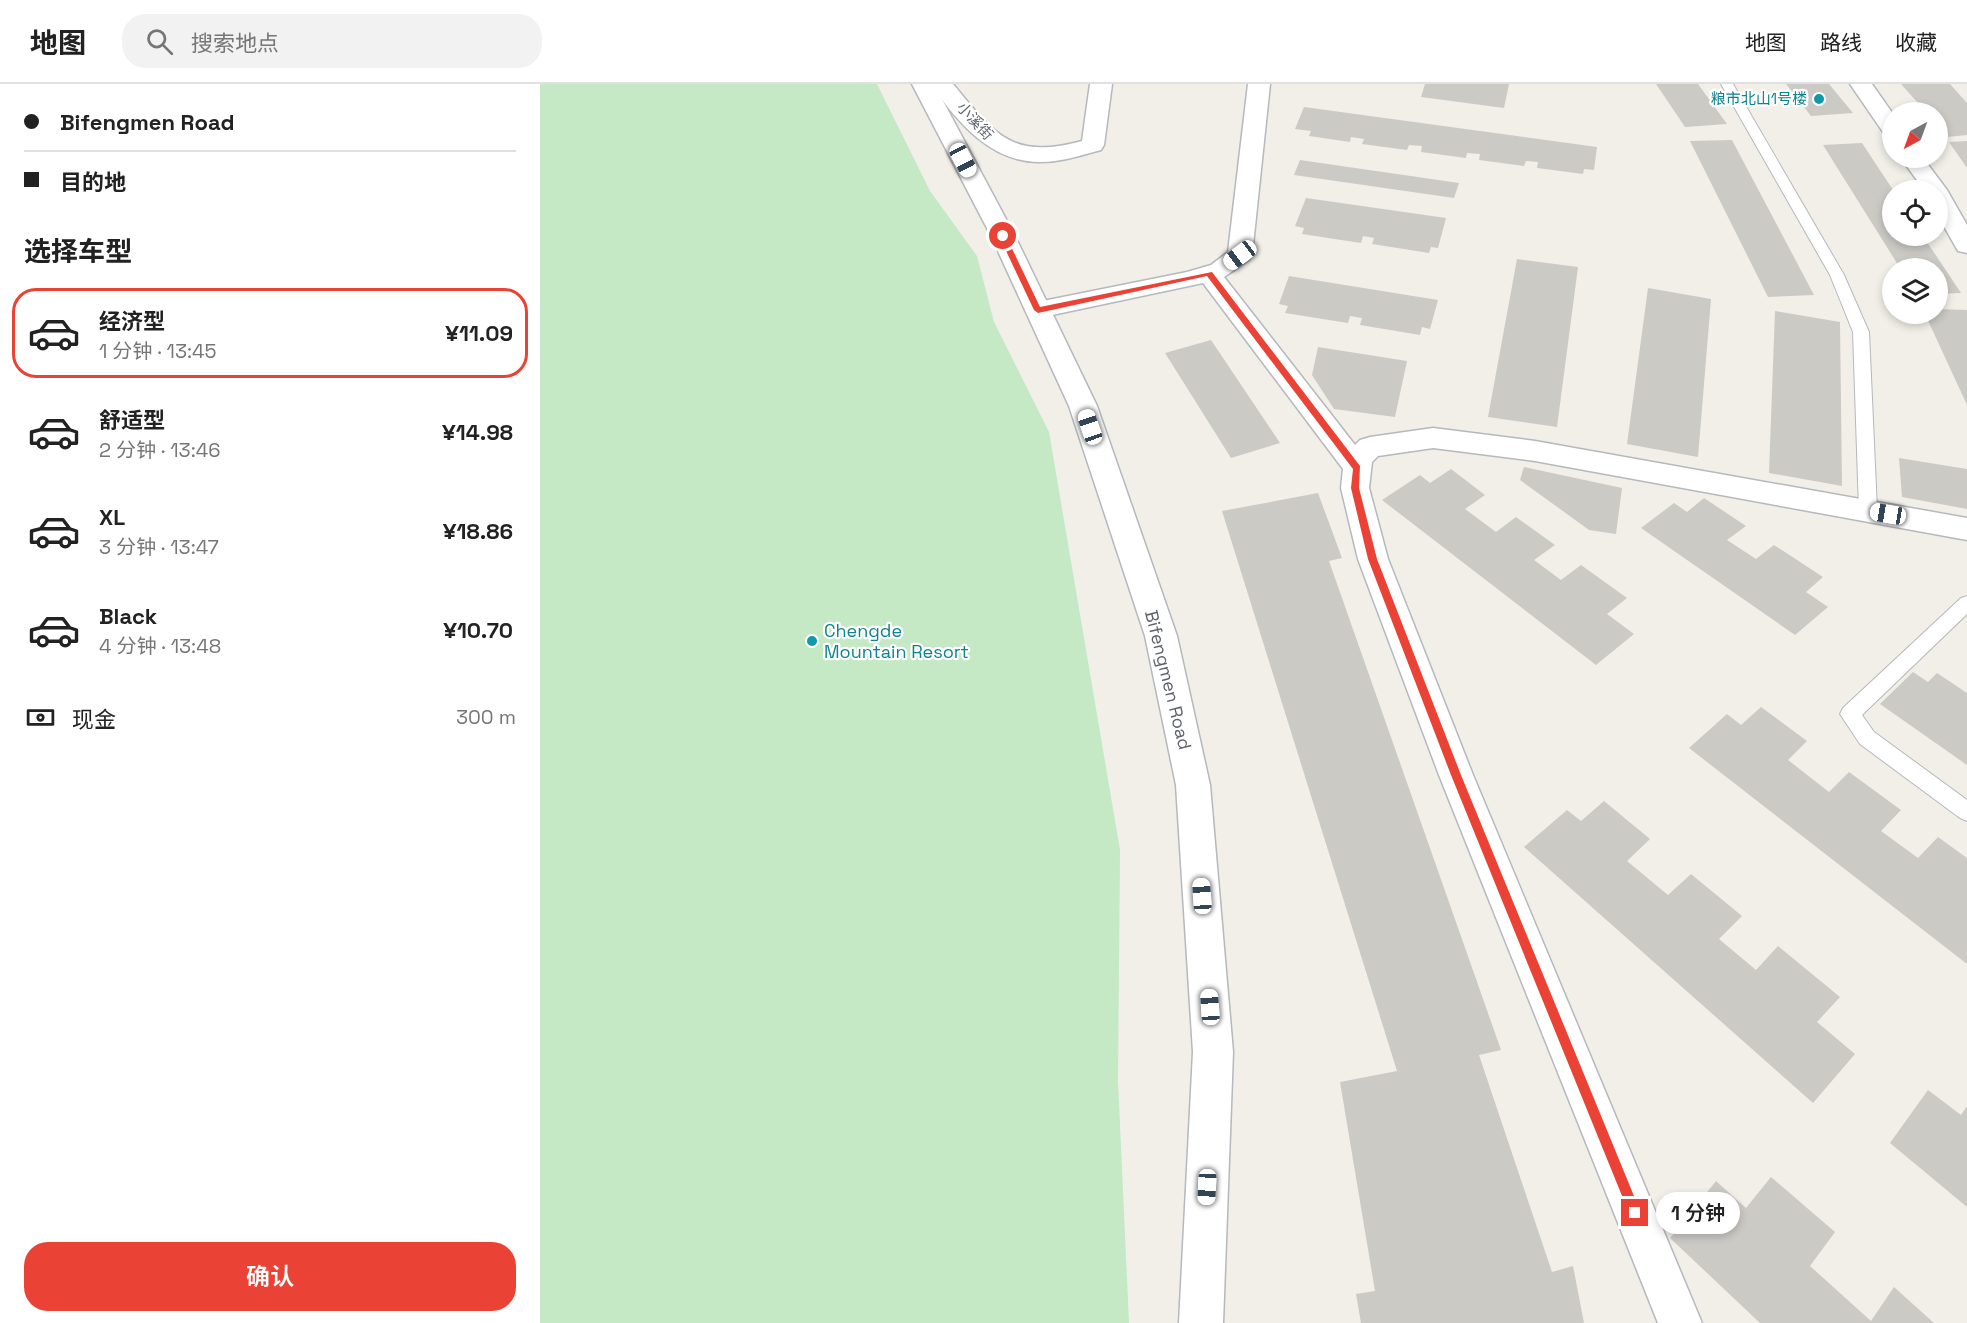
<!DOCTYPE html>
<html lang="zh">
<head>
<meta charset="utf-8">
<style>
  :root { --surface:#fff; --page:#f2f2f2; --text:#222; --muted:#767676; --line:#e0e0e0; --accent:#ea4335 }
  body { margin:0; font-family:"Space Grotesk","Noto Sans SC",sans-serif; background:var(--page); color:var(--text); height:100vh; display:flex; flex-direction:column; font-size:22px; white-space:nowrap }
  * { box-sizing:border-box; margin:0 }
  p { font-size:20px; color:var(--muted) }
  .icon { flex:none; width:33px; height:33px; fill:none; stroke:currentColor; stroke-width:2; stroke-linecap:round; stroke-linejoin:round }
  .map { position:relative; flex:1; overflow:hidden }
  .side { display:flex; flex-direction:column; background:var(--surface); width:540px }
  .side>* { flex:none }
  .hud { display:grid; align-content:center; height:132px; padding:0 24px; background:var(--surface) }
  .needle { width:39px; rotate:221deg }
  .buttons { position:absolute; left:1342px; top:18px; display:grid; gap:12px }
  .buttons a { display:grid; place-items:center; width:66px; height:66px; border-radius:50%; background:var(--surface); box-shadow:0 3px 9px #0003; font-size:30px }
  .end { position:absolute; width:27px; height:27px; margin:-14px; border:8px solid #ea4335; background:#fff; box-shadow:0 0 0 3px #fff }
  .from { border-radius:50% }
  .bubble { position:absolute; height:42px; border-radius:21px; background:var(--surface); box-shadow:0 3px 9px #0003; font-size:20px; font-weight:600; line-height:42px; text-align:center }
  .car { position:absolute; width:18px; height:36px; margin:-18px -9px; border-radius:8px; box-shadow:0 0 4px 2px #0007; background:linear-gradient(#fff 24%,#345 0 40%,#fff 0 76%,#345 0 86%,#fff 0) }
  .hud b { display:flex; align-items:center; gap:21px; height:57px; font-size:22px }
  .hud b+b { border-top:2px solid var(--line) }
  .hud i { width:15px; height:15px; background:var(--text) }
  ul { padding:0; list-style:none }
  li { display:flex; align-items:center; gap:18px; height:90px; margin:0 12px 9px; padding:0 12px; border:3px solid transparent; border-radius:24px }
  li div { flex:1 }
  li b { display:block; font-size:22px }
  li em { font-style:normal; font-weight:600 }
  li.on { border-color:var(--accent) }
  li>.icon { width:54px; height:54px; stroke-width:1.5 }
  h2 { padding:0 24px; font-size:27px; line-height:72px }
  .pay { display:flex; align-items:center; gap:15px; height:66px; padding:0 24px; font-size:22px }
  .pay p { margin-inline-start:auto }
  .primary-button { display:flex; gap:12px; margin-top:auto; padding:12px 24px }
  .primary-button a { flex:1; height:69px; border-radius:24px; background:var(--accent); color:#fff; font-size:24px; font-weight:600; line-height:69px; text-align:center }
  header { display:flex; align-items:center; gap:36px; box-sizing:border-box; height:84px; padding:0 30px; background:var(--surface); border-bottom:2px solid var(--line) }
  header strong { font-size:28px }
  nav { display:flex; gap:33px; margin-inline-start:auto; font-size:21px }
  .search { width:420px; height:54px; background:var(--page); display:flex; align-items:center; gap:15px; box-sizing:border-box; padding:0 21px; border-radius:24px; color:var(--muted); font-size:22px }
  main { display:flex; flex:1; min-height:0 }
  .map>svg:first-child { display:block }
</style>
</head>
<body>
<header>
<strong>地图</strong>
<div class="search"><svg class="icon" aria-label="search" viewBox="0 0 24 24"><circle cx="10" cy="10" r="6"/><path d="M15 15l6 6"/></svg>搜索地点</div>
<nav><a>地图</a><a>路线</a><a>收藏</a></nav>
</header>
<main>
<section class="side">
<div class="hud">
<b><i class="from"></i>Bifengmen Road</b>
<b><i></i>目的地</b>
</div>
<h2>选择车型</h2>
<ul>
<li class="on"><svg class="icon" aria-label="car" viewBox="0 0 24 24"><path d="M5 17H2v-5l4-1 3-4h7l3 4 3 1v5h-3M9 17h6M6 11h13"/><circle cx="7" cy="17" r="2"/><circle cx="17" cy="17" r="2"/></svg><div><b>经济型</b><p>1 分钟 · 13:45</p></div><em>¥11.09</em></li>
<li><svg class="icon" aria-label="car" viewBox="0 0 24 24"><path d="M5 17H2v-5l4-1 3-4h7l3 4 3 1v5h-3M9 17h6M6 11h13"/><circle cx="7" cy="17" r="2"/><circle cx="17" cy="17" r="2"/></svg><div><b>舒适型</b><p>2 分钟 · 13:46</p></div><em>¥14.98</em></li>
<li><svg class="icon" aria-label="car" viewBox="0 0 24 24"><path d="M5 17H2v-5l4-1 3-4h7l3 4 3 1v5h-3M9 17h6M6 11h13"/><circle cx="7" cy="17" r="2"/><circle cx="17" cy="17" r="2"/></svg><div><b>XL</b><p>3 分钟 · 13:47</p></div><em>¥18.86</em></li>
<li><svg class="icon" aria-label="car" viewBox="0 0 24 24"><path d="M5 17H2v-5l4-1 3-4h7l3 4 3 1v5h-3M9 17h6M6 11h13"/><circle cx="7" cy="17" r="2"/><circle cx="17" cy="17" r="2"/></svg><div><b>Black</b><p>4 分钟 · 13:48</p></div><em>¥10.70</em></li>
</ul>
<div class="pay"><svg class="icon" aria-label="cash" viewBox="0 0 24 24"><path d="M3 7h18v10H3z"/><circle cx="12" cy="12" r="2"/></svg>现金<p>300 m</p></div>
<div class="primary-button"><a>确认</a></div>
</section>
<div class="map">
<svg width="1427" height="1239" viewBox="0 0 1427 1239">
  <rect width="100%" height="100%" fill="#f1efe8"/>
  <path fill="#c5e8c5" d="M0,0H337L390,107L437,172L454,238L509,348L580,766L578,997L589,1239H0Z"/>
  <g fill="#cccac5">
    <path d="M885,0H969L964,24L881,13Z"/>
    <path d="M1116,0H1158L1187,40L1145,43Z"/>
    <path d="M1246,0H1289L1313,29L1271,32Z"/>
    <path d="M1361,0H1410L1427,19V51L1407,53L1398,42V28H1386Z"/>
    <path d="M764,23L1057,63L1054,86L1044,85L1043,90L997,84L998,78L986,77L984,82L939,76L940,70L927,69L926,74L881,68L882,62L869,61L867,66L822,60L824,55L811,53L810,58L769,52L771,47L755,45Z"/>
    <path d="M1192,56L1274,211L1228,213L1150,57Z"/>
    <path d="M1427,57V84L1409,58Z"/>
    <path d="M1322,59L1353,106V152H1383L1421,209L1398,210V184H1360L1283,61Z"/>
    <path d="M760,76L919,99L914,114L754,91Z"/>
    <path d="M766,114L906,134L898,164L891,163L889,169L832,160L834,154L823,152L821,159L762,150L764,144L755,142Z"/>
    <path d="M977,175L1038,183L1017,343L948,333Z"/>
    <path d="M749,192L898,216L890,245L882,243L880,251L820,241L822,234L810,232L808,239L745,229L748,222L739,220Z"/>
    <path d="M1108,204L1171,215L1158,373L1087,360Z"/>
    <path d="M1398,225L1427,226V321L1385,230H1398Z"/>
    <path d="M1235,227L1300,238L1302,402L1229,389Z"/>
    <path d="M671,256L740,359L691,374L625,269Z"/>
    <path d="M778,263L867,277L855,333L794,325L772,291Z"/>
    <path d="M1359,374L1427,385V425L1362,413Z"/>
    <path d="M984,383L1082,404L1076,450L1049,446L980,396Z"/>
    <path d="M911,385L945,411L925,425L956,448L976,433L1015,461L994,476L1021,496L1041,481L1087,514L1067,530L1094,550L1056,581L842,416L880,391L890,399Z"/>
    <path d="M778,409L802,474L789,477L961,966L939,971L1012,1188L1033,1182L1044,1239H821L816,1210L835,1207L800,998L857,987L682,427Z"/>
    <path d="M1164,414L1206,442L1187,456L1216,475L1234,461L1283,493L1266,508L1288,523L1255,551L1101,444L1134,419L1147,428Z"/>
    <path d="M1373,588L1388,598L1397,589L1427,609V681L1340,620Z"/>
    <path d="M1221,623L1267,657L1248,676L1289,708L1309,688L1361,726L1341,747L1378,774L1398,753L1427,774V880L1149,664L1187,630L1201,641Z"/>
    <path d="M1064,717L1110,755L1087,777L1128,811L1151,790L1202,832L1179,855L1216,886L1238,862L1300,913L1277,938L1315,970L1273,1019L984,763L1027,726L1041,737Z"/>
    <path d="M1388,1006L1421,1031L1427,1022V1123L1350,1059Z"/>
    <path d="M1231,1093L1295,1148L1270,1182L1331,1237L1354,1203L1394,1239H1220L1130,1154L1176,1097L1206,1124Z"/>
  </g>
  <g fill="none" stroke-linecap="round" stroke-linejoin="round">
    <g stroke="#b5b8bc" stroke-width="2">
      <g id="service">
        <path d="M1181,0H1193L1304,191L1329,248L1337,426L1334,430L1328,432L1322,430L1319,426L1313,248L1290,191Z"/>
        <path d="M1427,512V530L1322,631L1334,648L1427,716V737L1420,734L1320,660L1300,630L1303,624L1421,514Z"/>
      </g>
    </g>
    <g stroke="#b5b8bc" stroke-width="3">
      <g id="minor">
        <path d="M391,0H413C455,51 472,76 542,57L550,0H572L564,61L561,66C541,71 522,78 501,78C451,79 417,38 391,0Z"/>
        <path d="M708,0H730L712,171L709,176L684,193L815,361L820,356L830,353L893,344L995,357L1427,434V456L995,377L893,364L838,372L832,378L829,404L848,475L933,691L1162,1239H1118L899,691L818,475L801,404L803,385L663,199L498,234L489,232L485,226L489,220L498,218L647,188L671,181L688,168Z"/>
        <path d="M1310,0H1332L1353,30V53L1345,51Z"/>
        <path d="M1361,74H1383L1407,106L1427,141V169L1418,167L1398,132V106H1384Z"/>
      </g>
    </g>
    <g stroke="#b5b8bc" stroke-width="3">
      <path id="tertiary" d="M372,0H394L475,152L557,322L637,552L670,701L693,968L683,1239H639L653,968L636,701L605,552L529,322L451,152Z"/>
    </g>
    <use href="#service" fill="#fff" fill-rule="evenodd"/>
    <use href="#minor" fill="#fff" fill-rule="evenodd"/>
    <use href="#tertiary" fill="#fff" fill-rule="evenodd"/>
  </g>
  <path fill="#ea4335" d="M463,150L466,152L500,223L672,188L820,382L819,404L837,475L921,691L1101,1129L1100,1134L1095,1136L1091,1134L911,691L828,475L811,404L813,385L667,192L498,229L494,226L459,152Z"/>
  <g fill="#0f9aa8" stroke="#fff" stroke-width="2">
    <circle cx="1279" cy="15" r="6"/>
    <circle cx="272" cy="557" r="6"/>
  </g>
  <g text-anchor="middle" stroke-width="4.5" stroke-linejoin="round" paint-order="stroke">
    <g font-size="15" fill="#0d838f" stroke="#fff" text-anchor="end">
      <text x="1267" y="20">粮市北山1号楼</text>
    </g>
    <g font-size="15" fill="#5f6368" stroke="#fff">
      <text transform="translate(435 37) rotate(47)" y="5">小溪街</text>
    </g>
    <g font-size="18" fill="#0d838f" stroke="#fff" text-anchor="start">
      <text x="284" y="553">Chengde<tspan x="284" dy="21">Mountain Resort</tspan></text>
    </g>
    <g font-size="18" fill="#5f6368" stroke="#fff">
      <text transform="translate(628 596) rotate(76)" y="6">Bifengmen Road</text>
    </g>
  </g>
</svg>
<div class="buttons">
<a><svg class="needle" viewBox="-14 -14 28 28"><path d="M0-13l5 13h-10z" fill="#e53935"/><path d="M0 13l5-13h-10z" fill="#767676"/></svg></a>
<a><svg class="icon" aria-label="locate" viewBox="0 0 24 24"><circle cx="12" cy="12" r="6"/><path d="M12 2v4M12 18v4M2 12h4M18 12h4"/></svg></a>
<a><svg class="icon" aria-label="layers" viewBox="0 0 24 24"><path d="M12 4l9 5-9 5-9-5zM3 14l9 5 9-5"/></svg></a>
</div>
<i class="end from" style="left:463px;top:152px"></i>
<i class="end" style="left:1095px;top:1129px"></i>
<div class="bubble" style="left:1116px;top:1108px;width:84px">1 分钟</div>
<i class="car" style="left:423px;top:76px;rotate:152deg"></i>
<i class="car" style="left:700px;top:171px;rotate:233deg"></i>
<i class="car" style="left:550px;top:343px;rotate:341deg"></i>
<i class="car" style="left:1348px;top:430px;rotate:280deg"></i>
<i class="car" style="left:662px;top:812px;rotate:356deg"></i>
<i class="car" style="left:670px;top:923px;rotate:356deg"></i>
<i class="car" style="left:667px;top:1103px;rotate:183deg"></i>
</div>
</main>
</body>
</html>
